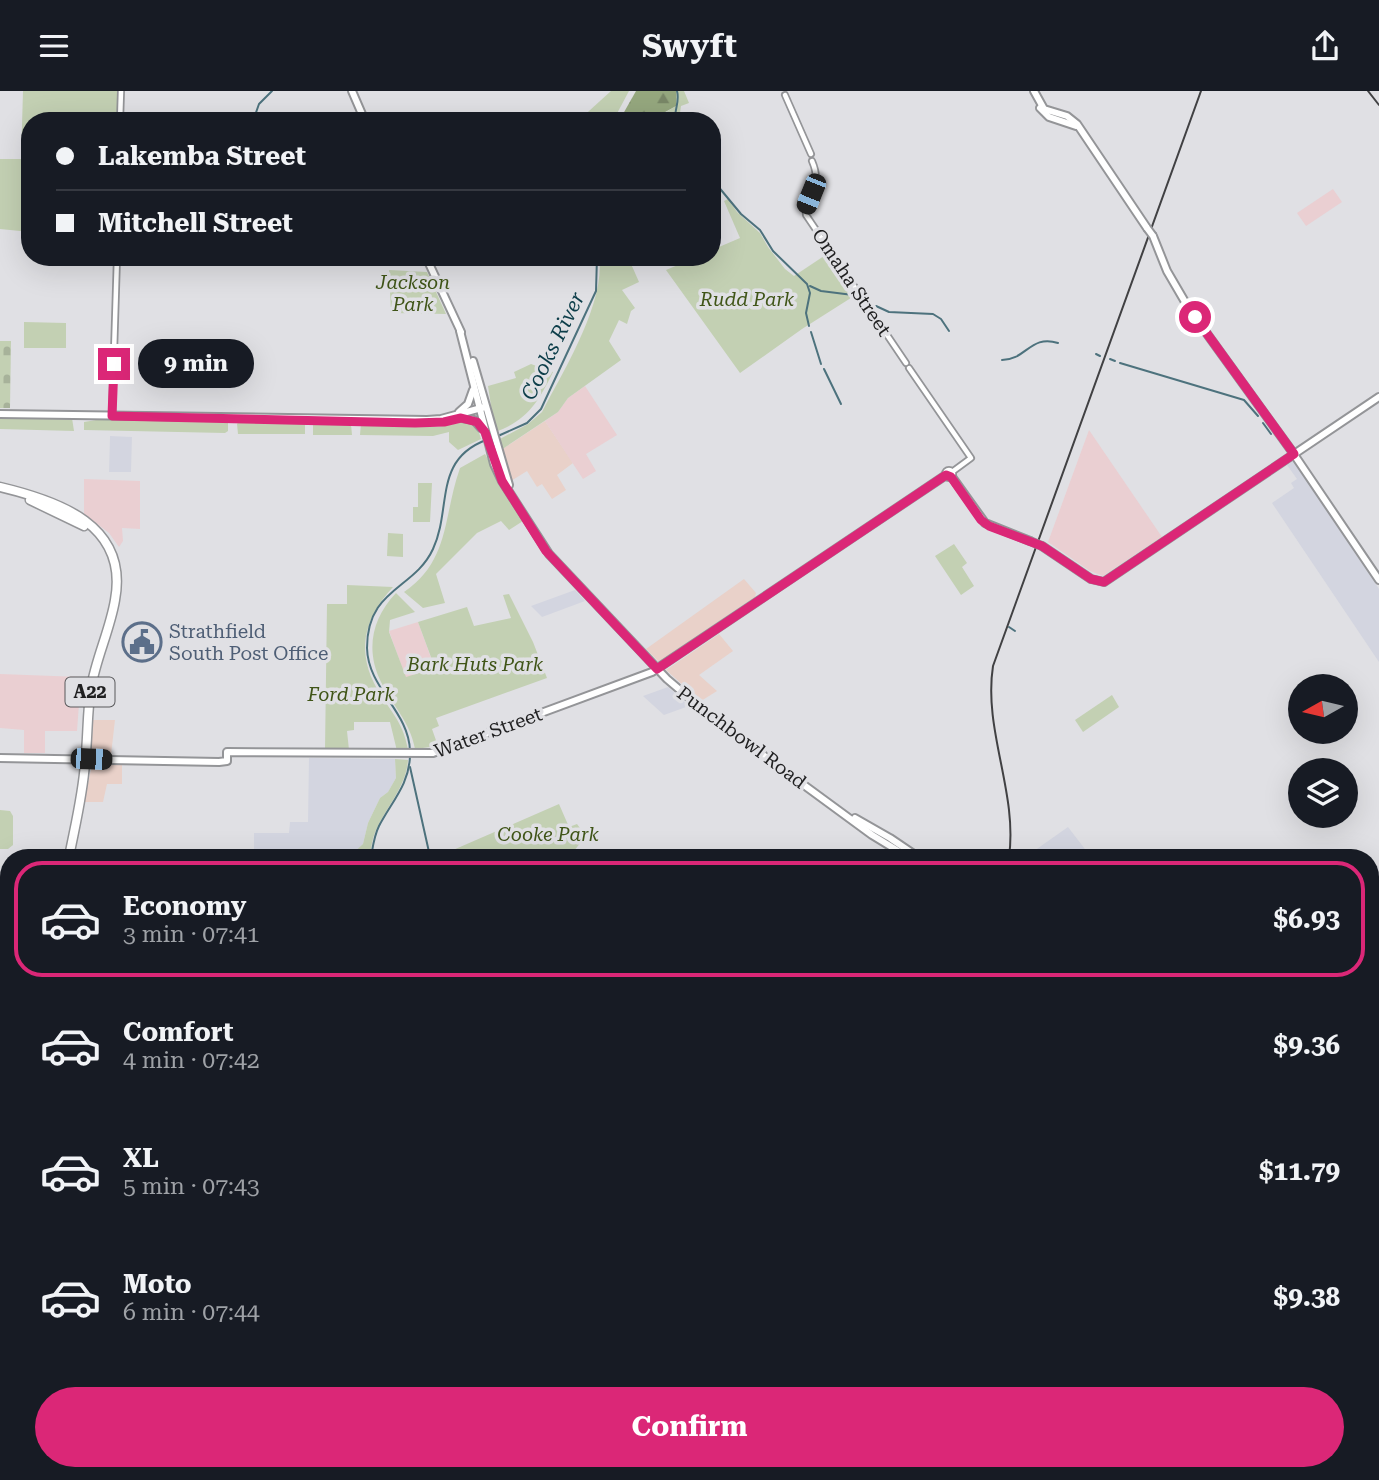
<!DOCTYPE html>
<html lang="en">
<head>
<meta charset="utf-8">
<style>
  :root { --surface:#171b24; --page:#242831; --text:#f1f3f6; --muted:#9ea1a6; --line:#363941; --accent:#db2777 }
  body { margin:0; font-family:"Roboto Serif",serif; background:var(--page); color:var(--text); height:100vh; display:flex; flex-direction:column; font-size:26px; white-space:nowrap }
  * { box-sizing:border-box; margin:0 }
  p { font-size:23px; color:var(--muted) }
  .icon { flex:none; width:38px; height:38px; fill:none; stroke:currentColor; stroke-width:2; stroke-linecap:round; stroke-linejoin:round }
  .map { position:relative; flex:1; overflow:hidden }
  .drawer { position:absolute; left:0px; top:758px; width:1379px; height:632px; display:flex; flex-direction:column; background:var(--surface); border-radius:28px 28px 0 0; box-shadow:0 7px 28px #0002 }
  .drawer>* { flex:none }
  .banner { position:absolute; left:21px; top:21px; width:700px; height:154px; border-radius:28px; box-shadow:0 7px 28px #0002; display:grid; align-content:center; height:154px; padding:0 35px; background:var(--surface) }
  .needle { width:46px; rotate:262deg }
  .controls { position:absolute; left:1288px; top:583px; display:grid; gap:14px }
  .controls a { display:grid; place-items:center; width:70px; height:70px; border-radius:50%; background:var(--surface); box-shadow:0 7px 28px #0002; font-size:35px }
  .end { position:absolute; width:32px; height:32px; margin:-16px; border:9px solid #db2777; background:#fff; box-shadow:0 0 0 4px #fff }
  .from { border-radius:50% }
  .bubble { position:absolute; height:49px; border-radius:24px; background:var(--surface); box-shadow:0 7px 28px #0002; font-size:23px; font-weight:700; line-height:49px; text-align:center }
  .car { position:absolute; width:21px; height:42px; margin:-21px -10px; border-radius:9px; box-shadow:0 0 5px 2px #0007; background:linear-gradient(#222 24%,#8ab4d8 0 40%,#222 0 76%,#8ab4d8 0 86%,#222 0) }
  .banner b { display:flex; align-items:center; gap:24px; height:66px; font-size:26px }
  .banner b+b { border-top:2px solid var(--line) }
  .banner i { width:18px; height:18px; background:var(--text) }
  ul { padding:12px 0 0; list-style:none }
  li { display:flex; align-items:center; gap:21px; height:116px; margin:0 14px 10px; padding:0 21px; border:4px solid transparent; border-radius:28px }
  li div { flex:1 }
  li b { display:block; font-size:26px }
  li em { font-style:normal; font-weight:700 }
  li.on { border-color:var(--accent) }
  li>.icon { width:63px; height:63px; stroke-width:1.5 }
  .button { display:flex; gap:14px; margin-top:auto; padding:14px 35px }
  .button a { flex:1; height:80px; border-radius:42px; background:var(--accent); color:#fff; font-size:28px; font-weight:700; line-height:80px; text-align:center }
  header { display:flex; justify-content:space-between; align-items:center; height:91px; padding:0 35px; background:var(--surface); font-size:32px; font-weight:700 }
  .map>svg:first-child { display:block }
</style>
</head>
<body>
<header><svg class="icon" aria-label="menu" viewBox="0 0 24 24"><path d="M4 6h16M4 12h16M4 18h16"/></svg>Swyft<svg class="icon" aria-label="share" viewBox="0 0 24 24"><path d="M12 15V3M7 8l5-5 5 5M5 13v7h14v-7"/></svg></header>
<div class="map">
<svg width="1379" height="1389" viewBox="0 0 1379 1389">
  <defs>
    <pattern id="forest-firs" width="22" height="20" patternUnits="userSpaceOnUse" patternTransform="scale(1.75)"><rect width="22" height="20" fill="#95a77e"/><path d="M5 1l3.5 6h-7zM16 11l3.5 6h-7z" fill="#798767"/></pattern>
    <pattern id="cemetery-stones" width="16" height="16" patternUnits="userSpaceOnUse" patternTransform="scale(1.75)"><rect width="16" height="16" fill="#c3d0b3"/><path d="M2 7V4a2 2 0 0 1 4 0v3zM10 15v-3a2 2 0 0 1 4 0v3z" fill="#a7b29a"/></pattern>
  </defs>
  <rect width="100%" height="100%" fill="#e0e0e4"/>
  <g fill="#e9d1c9">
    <path d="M545,330L573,372L557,384L566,399L552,408L542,393L537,396L527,380L511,390L501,359Z"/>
    <path d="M744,488L756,502L755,506L659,571L646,558Z"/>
    <path d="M719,543L733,560L699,584L717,600L701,610L666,579Z"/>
    <path d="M93,629H115L111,664L91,663Z"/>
    <path d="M92,674H122V693H107L103,711H84Z"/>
    <rect x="632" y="1381" width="54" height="8"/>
    <rect x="701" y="1381" width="50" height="8"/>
  </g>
  <g fill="#d3d5e0">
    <path d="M110,345L132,346L131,381H109Z"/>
    <path d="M1293,370L1379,498V571L1272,412L1294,397L1291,392L1297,388L1287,374Z"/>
    <path d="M575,499L585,510L542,526L531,515Z"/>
    <path d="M668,596L689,615L664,624L643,605Z"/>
    <path d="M309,667L395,668L396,687L388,701L380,707L368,732L363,753L349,766H254V742H289L290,731H308Z"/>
    <path d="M1068,736L1091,766H1038L1034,760Z"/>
    <path d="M0,998L9,1000V1324L2,1327L0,1331Z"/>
    <path d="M326,1381H392V1389H307Z"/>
    <rect x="402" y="1381" width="38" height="8"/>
    <rect x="451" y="1381" width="46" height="8"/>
    <rect x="507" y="1381" width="41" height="8"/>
    <rect x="557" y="1381" width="75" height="8"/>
    <path d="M757,1381H943L942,1389H757Z"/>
  </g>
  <g fill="#eacfd2">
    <path d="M1333,98L1342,111L1306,135L1297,122Z"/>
    <path d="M585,295L617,344L586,363L596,380L583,388L545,330L558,321L568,307Z"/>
    <path d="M1089,339L1162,446L1103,485L1090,480L1048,451Z"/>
    <path d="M84,388L140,390V438L122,437L123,450L119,456L109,442L84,423Z"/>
    <path d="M418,531L435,578L406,587L389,540Z"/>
    <path d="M0,583L81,586L77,640H45V662H24V639L0,637Z"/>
  </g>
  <g fill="#c3d0b3">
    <path d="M23,0H119L118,30H30V141L0,138V68H21Z"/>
    <path d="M611,0H629L613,30H578Z"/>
    <path d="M676,0H684L689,12L681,15L680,22L683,30H671L666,21L676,15Z"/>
    <path d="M728,108L737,121L760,142L768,156L785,178L794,185L827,163L854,205L802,238L740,282L666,179L697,166H712V159L740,147L724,110Z"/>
    <path d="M599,166H628L639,191L622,199L635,217L631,220L627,233L619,229L609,250L621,269L568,307L558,321L501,359L498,349L528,333L542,321C563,281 606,211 599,166Z"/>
    <path d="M389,179L427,181L446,223L391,222Z"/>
    <path d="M24,231L66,232V257H24Z"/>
    <path d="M531,273L553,281C539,310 527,330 495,341L488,295L516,287L514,281Z"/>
    <path d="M0,325L72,327L74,340L0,338Z"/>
    <path d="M102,328L222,330L228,332V340L225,342L84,339V331Z"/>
    <path d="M239,330L305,331V343H238L237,333Z"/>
    <path d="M469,330L477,335L481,348L458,359L449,351V341L433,345L360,344L361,332L438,336Z"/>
    <path d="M313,332L351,333L352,344H313Z"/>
    <path d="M485,363L523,430L509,439L501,430L477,442L436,483L445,512L423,517L404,501C450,470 443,425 460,377Z"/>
    <path d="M418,392H432L430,431H413V416H418Z"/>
    <path d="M388,442L403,443V466L387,465Z"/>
    <path d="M954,453L967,472L962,476L974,495L961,504L935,465Z"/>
    <path d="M347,494L393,496C367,524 356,555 374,592C387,618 403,628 408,659L397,660L390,631H354V639L347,640L349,659L325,658L327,513H347Z"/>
    <path d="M396,502L415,521L390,529L389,541L406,586L435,577L418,531L467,516L474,535L511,527L503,504L509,503L533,551L547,587L436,627L439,635L432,638L438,655L415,658C410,631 393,615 381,591C365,559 372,527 396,502Z"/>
    <path d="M1112,604L1119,616L1083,641L1075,629Z"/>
    <path d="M395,668L408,669C406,696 387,715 376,739C372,748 371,757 370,766H349L363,753L368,732L380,707L388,701L396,687Z"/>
    <path d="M559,713L569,736L577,733L586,745L569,766H437Z"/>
    <path d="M0,719L10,720L13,725V754L8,758H0Z"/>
    <path d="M1373,1119L1379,1124V1205L1370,1199V1121Z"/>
  </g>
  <path fill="url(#forest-firs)" d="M636,0H676V15L649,30H619Z"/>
  <path fill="url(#cemetery-stones)" d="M0,250H11L10,317H0Z"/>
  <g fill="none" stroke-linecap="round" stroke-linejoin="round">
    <g stroke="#4d727d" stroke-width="2">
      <path d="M253,30L259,13L272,0"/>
      <path d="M675,30C674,19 680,11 677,0"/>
      <path d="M712,88L741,123L760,139L773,160L807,193L810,202L806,222L809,235"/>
      <path d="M810,195L821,200L853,204"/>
      <path d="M876,215L889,221L933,223L941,228L949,240"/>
      <path d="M811,241L821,273"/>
      <path d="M1096,263L1100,265"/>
      <path d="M1110,268L1115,270"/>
      <path d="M1002,269C1026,269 1031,243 1058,252"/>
      <path d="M1120,272L1244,309L1258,325"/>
      <path d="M824,278L841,313"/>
      <path d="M1263,332L1271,343"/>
      <path d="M498,345L527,332L541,318L596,200L597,166"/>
      <path d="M1009,536L1015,540"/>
      <path d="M410,660C409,620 368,598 367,557C367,497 414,499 433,458C452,417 433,369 486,349"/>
      <path d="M410,676L429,761"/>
      <path d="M371,766C373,755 374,745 379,735C392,710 409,694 410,665"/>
      <path d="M0,999L9,1000"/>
      <path d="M1370,1196L1379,1203"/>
    </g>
    <g stroke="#949598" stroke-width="8">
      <g id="minor">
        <path d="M785,4L811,63"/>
        <path d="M120,30L121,0"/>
        <path d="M812,70C824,98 804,101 806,124L906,272"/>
        <path d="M909,277L971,367L952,381"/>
        <path d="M112,325L117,166"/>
        <circle cx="949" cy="383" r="4"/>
      </g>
    </g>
    <g stroke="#949598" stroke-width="10">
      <g id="major">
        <path d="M352,0L365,30"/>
        <path d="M1034,0L1044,18L1067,25L1077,33L1147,137"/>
        <path d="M1040,17L1049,26L1076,35"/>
        <path d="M1153,145L1167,180L1188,216"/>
        <path d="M426,166L461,241"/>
        <path d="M1188,216V221L1192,222L1291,359L1379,489"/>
        <path d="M460,240L494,373L502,390L549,463L667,588L714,628L872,744L908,766"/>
        <path d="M473,270L509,394"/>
        <path d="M459,321L468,313L473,299"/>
        <path d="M0,323L427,329L441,328L485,316"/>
        <path d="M462,327L474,329L481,337"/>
        <path d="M952,386L985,432L1030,450"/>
        <path d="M1042,455L1091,488L1104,491L1379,306"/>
        <path d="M0,667L219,671L227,670V661L433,662L652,581L946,384"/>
        <path d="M855,727L890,747L918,766"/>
        <path d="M1370,1103L1379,1110"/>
        <path d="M1370,1110L1379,1117"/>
        <path d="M0,1157L9,1158"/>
        <path d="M1096,1389V1381"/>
        <path d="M1101,1389V1381"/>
      </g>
    </g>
    <g stroke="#949598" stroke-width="11">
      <g id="highway">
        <path d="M0,396C59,410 129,434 115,509C110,539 96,567 91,597C87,621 88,647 85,672C83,703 75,735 69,766"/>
        <path d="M30,409L84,435"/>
        <path d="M6,903L0,902L9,886"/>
        <path d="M0,914L9,898"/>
      </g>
    </g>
    <use href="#minor" stroke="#fff" stroke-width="4.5"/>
    <use href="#major" stroke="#fff" stroke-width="6"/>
    <use href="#highway" stroke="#fff" stroke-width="8"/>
    <g stroke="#414143" stroke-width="2">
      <path d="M1368,0L1379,14"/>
      <path d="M1009,766C1018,702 983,639 993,575L1201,0"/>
      <path d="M136,1389L162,1381"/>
      <path d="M269,1389L291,1381"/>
    </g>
    <g stroke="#949598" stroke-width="10" stroke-linecap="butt">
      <g id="major-bridge">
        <path d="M1147,137L1153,145"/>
        <path d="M1030,450L1042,455"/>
      </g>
    </g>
    <use href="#major-bridge" stroke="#fff" stroke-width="6"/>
  </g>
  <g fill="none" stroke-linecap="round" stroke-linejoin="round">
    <path stroke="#db2777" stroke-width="9" d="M114,273L112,325L415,332L444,331L461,327L477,331L485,341L502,390L546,460L657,578L946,384L951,386L981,429L989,435L1042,455L1091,488L1104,491L1294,363L1195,226"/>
  </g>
  <defs>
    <g id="civic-ring" transform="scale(2.0125)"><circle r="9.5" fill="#e0e0e4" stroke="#5c6f8a" stroke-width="1.5"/><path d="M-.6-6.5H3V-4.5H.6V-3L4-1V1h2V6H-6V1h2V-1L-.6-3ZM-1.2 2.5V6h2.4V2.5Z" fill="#5c6f8a"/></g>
  </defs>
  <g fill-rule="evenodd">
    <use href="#civic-ring" x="142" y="551"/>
  </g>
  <g text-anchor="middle" stroke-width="7" stroke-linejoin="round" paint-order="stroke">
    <rect fill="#e0e0e4" stroke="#59595b" stroke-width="2" x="65.5" y="586.5" width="49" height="29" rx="5"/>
    <g font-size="18" font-weight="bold" fill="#1f1f20">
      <text x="90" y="607">A22</text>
    </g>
    <g font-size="19" font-style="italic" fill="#405518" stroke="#e0e0e4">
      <text x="413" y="198">Jackson<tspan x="413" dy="22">Park</tspan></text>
      <text x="747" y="215">Rudd Park</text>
      <text x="475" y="580">Bark Huts Park</text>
      <text x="351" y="610">Ford Park</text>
      <text x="548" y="750">Cooke Park</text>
    </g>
    <g font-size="19" fill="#1f1f20" stroke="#e0e0e4">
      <text transform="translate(852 191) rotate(56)" y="7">Omaha Street</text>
      <text transform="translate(488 641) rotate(-20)" y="7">Water Street</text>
      <text transform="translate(742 646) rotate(37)" y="7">Punchbowl Road</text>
    </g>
    <g font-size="19" fill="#4e5e75" stroke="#e0e0e4" text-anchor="start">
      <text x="169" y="547">Strathfield<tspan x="169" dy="22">South Post Office</tspan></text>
    </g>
    <g font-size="21" font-style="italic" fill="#0c3d49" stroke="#e0e0e4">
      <text transform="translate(553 255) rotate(-64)" y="7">Cooks River</text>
    </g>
  </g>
</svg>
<div class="controls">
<a><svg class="needle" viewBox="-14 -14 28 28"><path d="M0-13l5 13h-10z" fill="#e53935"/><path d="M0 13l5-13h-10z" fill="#9ea1a6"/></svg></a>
<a><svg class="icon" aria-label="layers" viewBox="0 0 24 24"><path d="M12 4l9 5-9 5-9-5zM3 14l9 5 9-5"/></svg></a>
</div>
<i class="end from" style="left:1195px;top:226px"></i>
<i class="end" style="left:114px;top:273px"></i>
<div class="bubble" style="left:138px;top:248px;width:116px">9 min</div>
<i class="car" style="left:811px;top:103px;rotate:202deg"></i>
<i class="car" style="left:91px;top:668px;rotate:92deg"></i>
<div class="banner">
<b><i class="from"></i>Lakemba Street</b>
<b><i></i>Mitchell Street</b>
</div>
<section class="drawer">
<ul>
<li class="on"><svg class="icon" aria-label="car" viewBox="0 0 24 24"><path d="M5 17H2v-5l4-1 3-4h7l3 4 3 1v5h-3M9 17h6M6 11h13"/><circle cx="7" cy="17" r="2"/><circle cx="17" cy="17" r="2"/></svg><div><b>Economy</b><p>3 min · 07:41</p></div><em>$6.93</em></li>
<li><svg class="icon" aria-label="car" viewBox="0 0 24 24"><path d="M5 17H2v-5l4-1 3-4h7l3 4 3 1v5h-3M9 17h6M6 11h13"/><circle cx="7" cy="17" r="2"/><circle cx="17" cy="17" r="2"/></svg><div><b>Comfort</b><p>4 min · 07:42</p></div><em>$9.36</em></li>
<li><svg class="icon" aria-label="car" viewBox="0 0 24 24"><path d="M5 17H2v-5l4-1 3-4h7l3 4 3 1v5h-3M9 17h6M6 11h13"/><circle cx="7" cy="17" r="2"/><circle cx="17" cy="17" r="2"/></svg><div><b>XL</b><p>5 min · 07:43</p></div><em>$11.79</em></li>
<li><svg class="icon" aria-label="car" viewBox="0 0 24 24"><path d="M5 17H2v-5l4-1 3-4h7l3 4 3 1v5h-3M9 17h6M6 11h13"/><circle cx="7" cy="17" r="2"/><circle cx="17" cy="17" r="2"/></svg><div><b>Moto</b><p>6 min · 07:44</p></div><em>$9.38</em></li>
</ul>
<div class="button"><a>Confirm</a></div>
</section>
</div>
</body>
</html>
